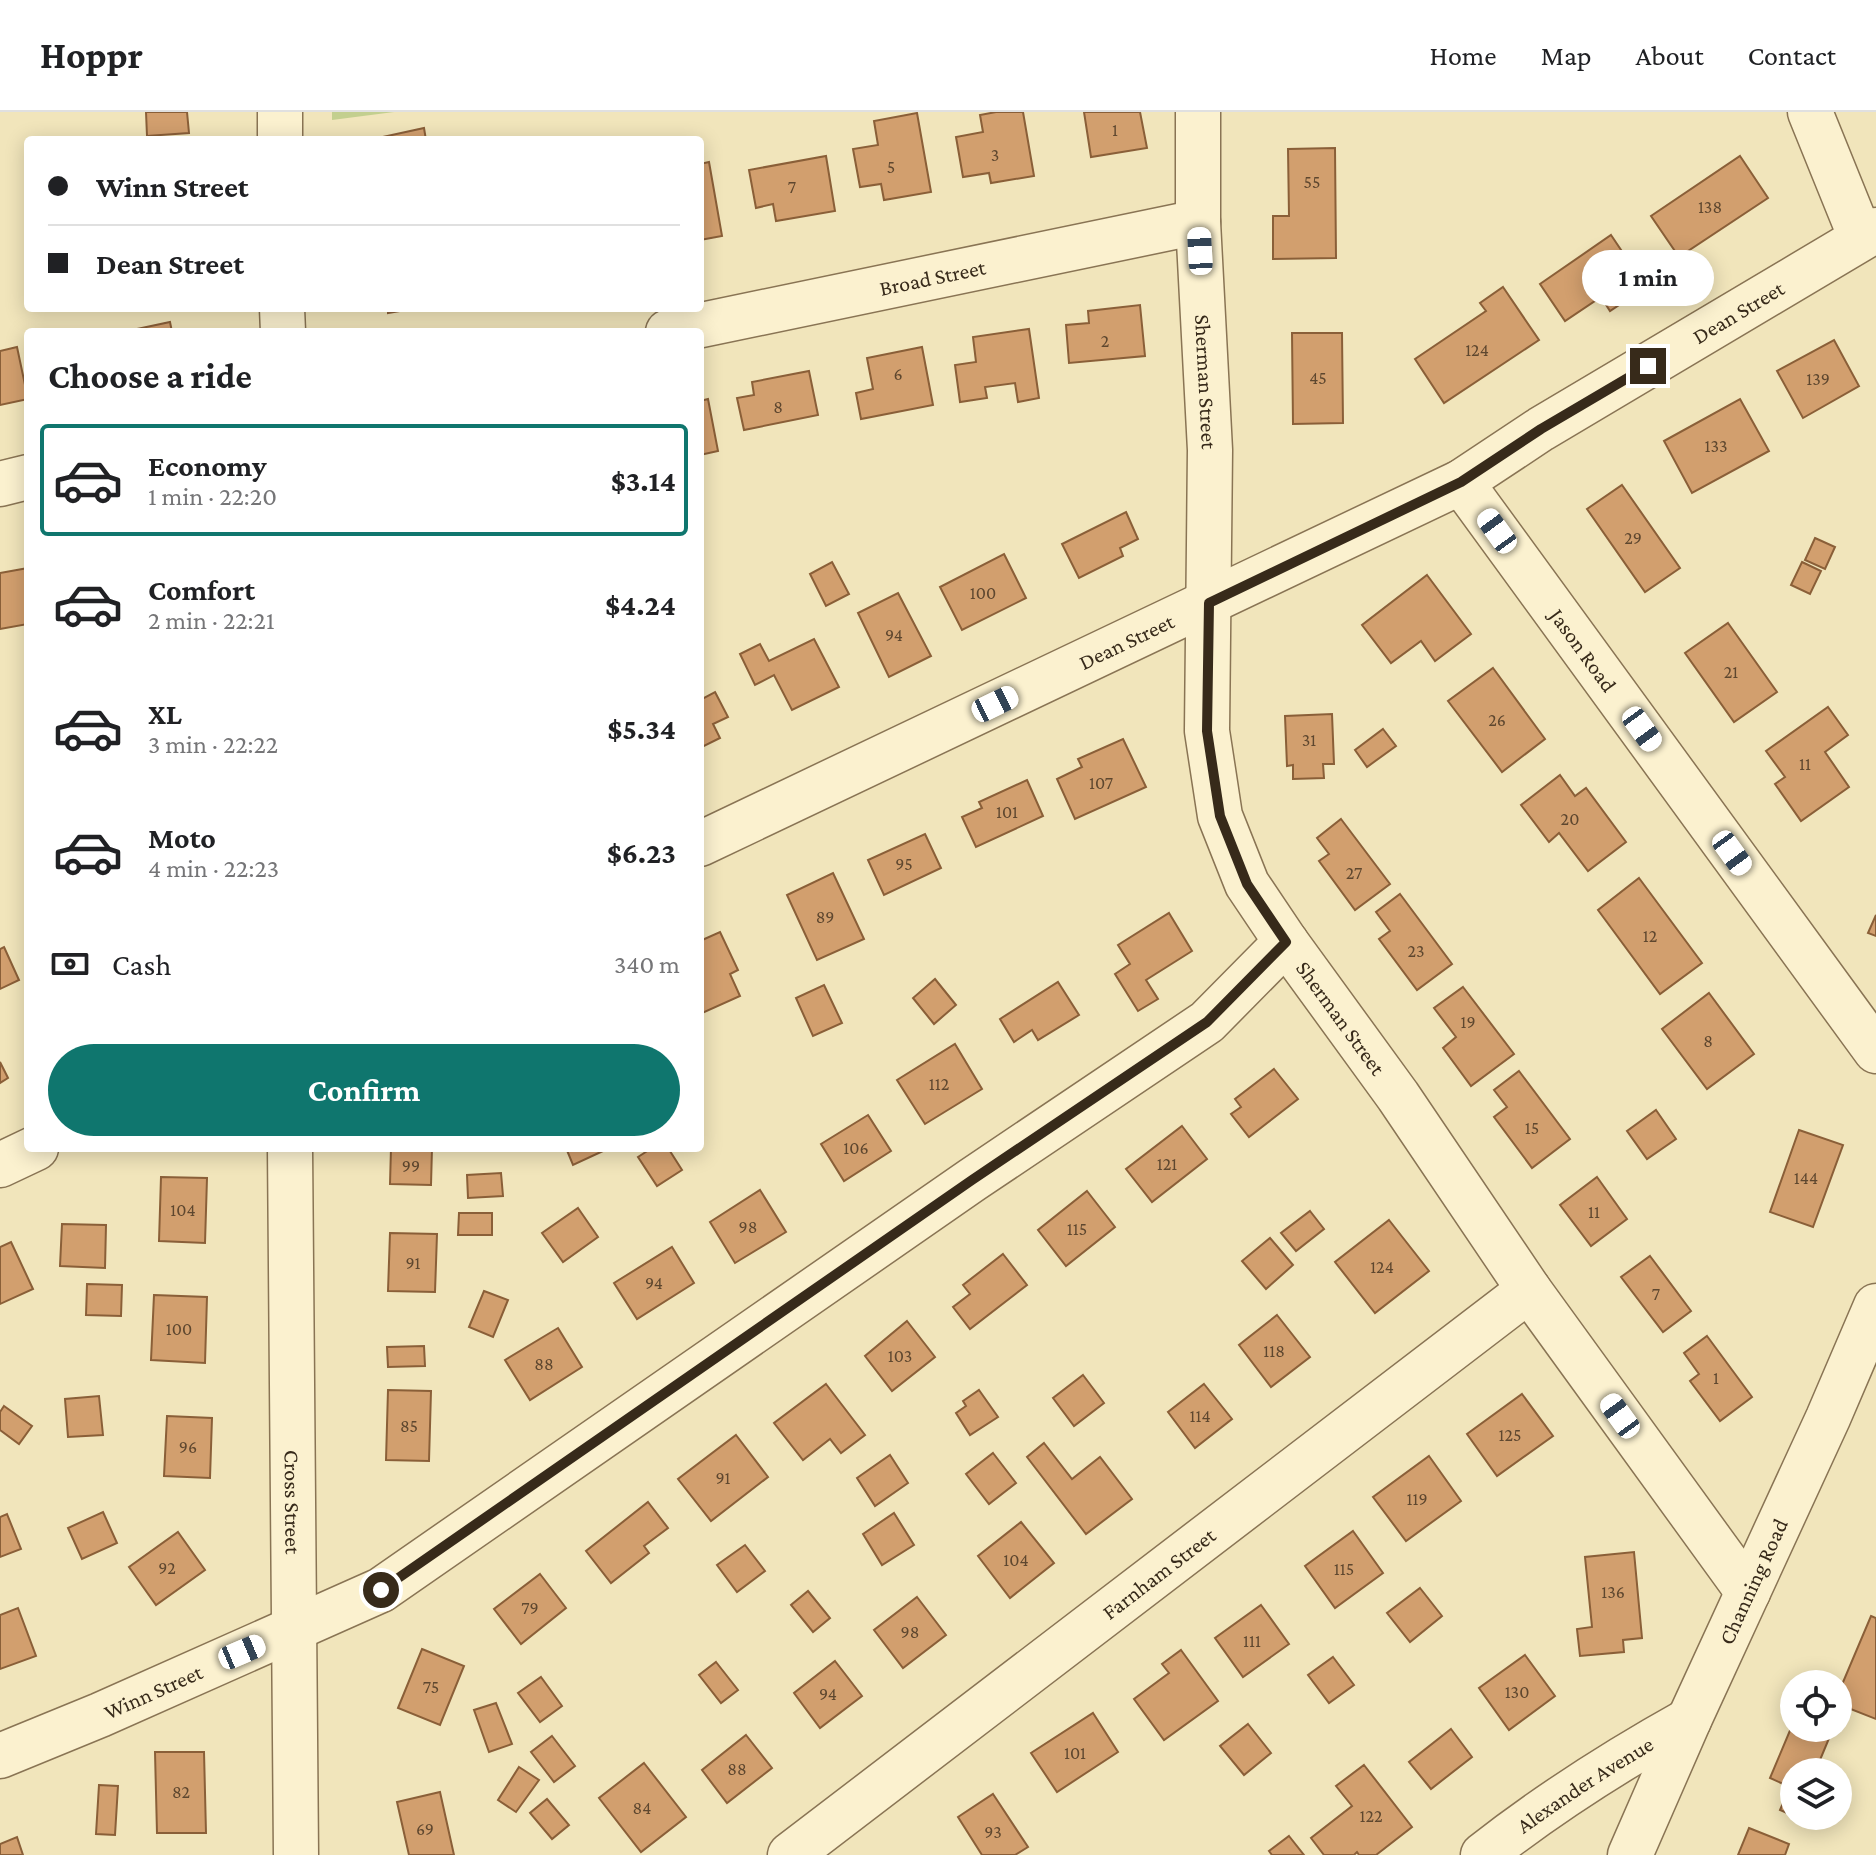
<!DOCTYPE html>
<html lang="en">
<head>
<meta charset="utf-8">
<style>
  :root { --surface:#fff; --page:#f2f2f2; --text:#202124; --muted:#757577; --line:#e0e0e0; --accent:#0f766e }
  body { margin:0; font-family:"Crimson Pro",serif; background:var(--page); color:var(--text); height:100vh; display:flex; flex-direction:column; font-size:30px; white-space:nowrap }
  * { box-sizing:border-box; margin:0 }
  p { font-size:26px; color:var(--muted) }
  .icon { flex:none; width:44px; height:44px; fill:none; stroke:currentColor; stroke-width:2; stroke-linecap:round; stroke-linejoin:round }
  .map { position:relative; flex:1; overflow:hidden }
  .side { position:absolute; left:24px; top:216px; width:680px; height:824px; display:flex; flex-direction:column; background:var(--surface); border-radius:8px; box-shadow:0 4px 20px #0003 }
  .side>* { flex:none }
  .banner { position:absolute; left:24px; top:24px; width:680px; height:176px; border-radius:8px; box-shadow:0 4px 20px #0003; display:grid; align-content:center; height:176px; padding:0 24px; background:var(--surface) }
  .controls { position:absolute; left:1780px; top:1558px; display:grid; gap:16px }
  .controls a { display:grid; place-items:center; width:72px; height:72px; border-radius:50%; background:var(--surface); box-shadow:0 4px 20px #0003; font-size:40px }
  .end { position:absolute; width:36px; height:36px; margin:-18px; border:10px solid #372a1a; background:#fff; box-shadow:0 0 0 4px #fff }
  .from { border-radius:50% }
  .bubble { position:absolute; height:56px; border-radius:28px; background:var(--surface); box-shadow:0 4px 20px #0003; font-size:26px; font-weight:700; line-height:56px; text-align:center }
  .car { position:absolute; width:24px; height:48px; margin:-24px -12px; border-radius:10px; box-shadow:0 0 6px 2px #0007; background:linear-gradient(#fff 24%,#345 0 40%,#fff 0 76%,#345 0 86%,#fff 0) }
  .banner b { display:flex; align-items:center; gap:28px; height:76px; font-size:30px }
  .banner b+b { border-top:2px solid var(--line) }
  .banner i { width:20px; height:20px; background:var(--text) }
  ul { padding:0; list-style:none }
  li { display:flex; align-items:center; gap:24px; height:112px; margin:0 16px 12px; padding:0 8px; border:4px solid transparent; border-radius:8px }
  li div { flex:1 }
  li b { display:block; font-size:30px }
  li em { font-style:normal; font-weight:700 }
  li.active { border-color:var(--accent) }
  li>.icon { width:72px; height:72px; stroke-width:1.5 }
  h2 { padding:0 24px; font-size:36px; line-height:96px }
  .pay { display:flex; align-items:center; gap:20px; height:88px; padding:0 24px; font-size:30px }
  .pay p { margin-inline-start:auto }
  .action { display:flex; gap:16px; margin-top:auto; padding:16px 24px }
  .action a { flex:1; height:92px; border-radius:48px; background:var(--accent); color:#fff; font-size:32px; font-weight:700; line-height:92px; text-align:center }
  header { display:flex; align-items:center; gap:48px; box-sizing:border-box; height:112px; padding:0 40px; background:var(--surface); border-bottom:2px solid var(--line) }
  header strong { font-size:38px }
  nav { display:flex; gap:44px; margin-inline-start:auto; font-size:28px }
  .map>svg:first-child { display:block }
</style>
</head>
<body>
<header>
<strong>Hoppr</strong>
<nav><a>Home</a><a>Map</a><a>About</a><a>Contact</a></nav>
</header>
<div class="map">
<svg width="1876" height="1743" viewBox="0 0 1876 1743">
  <rect width="100%" height="100%" fill="#f1e5bb"/>
  <path fill="#c3cf8f" d="M332,0H394L332,8Z"/>
  <g fill="#d29f6e" stroke="#8a5f38" stroke-width="2">
    <path d="M146,0H187L189,21L147,24Z"/>
    <path d="M996,0H1023L1034,64L991,71L989,61L963,65L956,25L983,20L980,3Z"/>
    <path d="M1084,0H1140L1147,36L1091,45Z"/>
    <path d="M917,1L931,80L884,88L881,72L860,75L853,37L878,33L874,9Z"/>
    <path d="M424,16L426,28H369Z"/>
    <path d="M1335,36L1336,146L1273,147V104H1289L1288,37Z"/>
    <path d="M826,44L835,99L776,109L773,92L756,96L749,58Z"/>
    <path d="M1740,44L1768,86L1679,145L1651,104Z"/>
    <path d="M709,50L722,124L700,128V52Z"/>
    <path d="M1611,123L1646,175L1610,199L1601,185L1565,209L1540,172Z"/>
    <path d="M1503,175L1539,228L1444,291L1415,247L1486,199L1480,191Z"/>
    <path d="M1140,193L1145,244L1069,251L1066,213L1089,211L1088,199Z"/>
    <path d="M388,196H417L388,201Z"/>
    <path d="M170,210L172,220H123Z"/>
    <path d="M1029,217L1039,286L1018,290L1015,271L985,275L987,286L960,290L955,253L976,250L973,225Z"/>
    <path d="M1292,221H1342L1343,311L1293,312Z"/>
    <path d="M1834,228L1859,274L1803,306L1777,259Z"/>
    <path d="M17,235L28,287L0,293V239Z"/>
    <path d="M922,235L933,293L861,307L856,281L873,277L867,246Z"/>
    <path d="M809,259L818,303L744,318L737,286L754,283L752,270Z"/>
    <path d="M708,287L718,339L700,343V289Z"/>
    <path d="M1740,287L1769,339L1692,381L1664,329Z"/>
    <path d="M1622,373L1680,456L1645,480L1587,397Z"/>
    <path d="M1126,400L1138,427L1120,436L1123,444L1079,466L1062,432Z"/>
    <path d="M1815,426L1835,435L1825,457L1805,448Z"/>
    <path d="M1004,442L1026,486L962,518L940,475Z"/>
    <path d="M832,450L849,482L826,494L810,462Z"/>
    <path d="M1802,450L1821,459L1810,482L1791,473Z"/>
    <path d="M28,456V512L0,517V461Z"/>
    <path d="M1427,463L1471,522L1435,549L1421,529L1391,551L1362,513Z"/>
    <path d="M898,481L931,544L889,565L858,501Z"/>
    <path d="M1728,511L1777,580L1734,610L1685,541Z"/>
    <path d="M814,527L839,575L792,598L774,563L755,573L740,542L760,532L769,549Z"/>
    <path d="M1493,556L1545,627L1502,660L1448,589Z"/>
    <path d="M715,580L728,605L713,612L720,626L700,636V588Z"/>
    <path d="M1828,595L1848,623L1825,640L1849,675L1801,709L1775,672L1785,665L1766,639Z"/>
    <path d="M1332,602L1334,652H1323L1324,666L1293,667V653L1287,654L1285,604Z"/>
    <path d="M1383,617L1396,634L1367,655L1355,638Z"/>
    <path d="M1123,627L1146,675L1075,707L1057,667L1082,655L1078,647Z"/>
    <path d="M1560,663L1575,684L1586,676L1626,730L1588,759L1559,721L1549,730L1521,693Z"/>
    <path d="M1027,668L1043,704L976,735L962,705L982,696L979,690Z"/>
    <path d="M1341,707L1390,772L1355,798L1319,749L1329,742L1317,726Z"/>
    <path d="M925,722L941,756L884,783L868,748Z"/>
    <path d="M833,761L864,827L817,848L787,783Z"/>
    <path d="M1639,766L1702,851L1660,882L1598,798Z"/>
    <path d="M1400,782L1452,852L1417,878L1379,827L1390,819L1376,800Z"/>
    <path d="M1169,801L1192,839L1146,868L1158,887L1138,899L1115,862L1130,852L1118,833Z"/>
    <path d="M1876,803V824L1868,821Z"/>
    <path d="M720,820L738,858L730,862L740,884L700,902V829Z"/>
    <path d="M4,835L19,868L0,877V837Z"/>
    <path d="M935,867L956,893L934,912L913,886Z"/>
    <path d="M1058,870L1079,903L1038,928L1032,918L1014,930L1000,907Z"/>
    <path d="M824,873L842,911L813,924L796,886Z"/>
    <path d="M1463,875L1514,942L1471,974L1443,936L1456,925L1434,896Z"/>
    <path d="M1709,881L1754,942L1707,977L1662,917Z"/>
    <path d="M955,932L982,977L925,1012L897,968Z"/>
    <path d="M0,950L8,966L0,971Z"/>
    <path d="M1274,957L1298,987L1249,1025L1231,1002L1241,995L1235,987Z"/>
    <path d="M1519,959L1570,1027L1532,1056L1494,1005L1507,995L1494,978Z"/>
    <path d="M1656,998L1676,1027L1647,1047L1627,1019Z"/>
    <path d="M868,1003L891,1039L844,1069L821,1032Z"/>
    <path d="M1182,1014L1207,1047L1152,1090L1126,1057Z"/>
    <path d="M1799,1018L1843,1033L1813,1115L1770,1100Z"/>
    <path d="M391,1036H432L431,1073L390,1072Z"/>
    <path d="M566,1036H601L603,1039L573,1053Z"/>
    <path d="M652,1036H668L682,1058L657,1074L638,1045Z"/>
    <path d="M501,1061L503,1084L468,1086L467,1063Z"/>
    <path d="M161,1065L207,1066L205,1131L159,1129Z"/>
    <path d="M1597,1065L1627,1107L1591,1134L1560,1093Z"/>
    <path d="M760,1078L786,1120L735,1151L710,1110Z"/>
    <path d="M1087,1079L1115,1115L1066,1154L1038,1118Z"/>
    <path d="M578,1096L598,1125L563,1150L542,1121Z"/>
    <path d="M1310,1099L1324,1117L1296,1139L1281,1121Z"/>
    <path d="M459,1101H492V1123H458Z"/>
    <path d="M1389,1108L1429,1159L1375,1201L1335,1150Z"/>
    <path d="M62,1112L106,1113L105,1156L60,1154Z"/>
    <path d="M390,1121L437,1122L435,1180L388,1179Z"/>
    <path d="M1270,1126L1293,1153L1266,1177L1242,1149Z"/>
    <path d="M11,1130L33,1177L0,1192V1135Z"/>
    <path d="M672,1135L694,1171L637,1207L614,1171Z"/>
    <path d="M1003,1142L1027,1173L970,1217L953,1195L970,1182L963,1173Z"/>
    <path d="M1650,1144L1691,1199L1663,1220L1621,1165Z"/>
    <path d="M87,1172L122,1173L121,1204L86,1203Z"/>
    <path d="M484,1179L508,1188L493,1225L469,1215Z"/>
    <path d="M154,1183L207,1185L205,1251L151,1248Z"/>
    <path d="M1277,1203L1310,1245L1271,1275L1239,1233Z"/>
    <path d="M907,1209L935,1245L892,1279L865,1244Z"/>
    <path d="M558,1216L582,1255L530,1288L505,1248Z"/>
    <path d="M1707,1224L1752,1285L1720,1309L1690,1269L1699,1262L1684,1241Z"/>
    <path d="M424,1234L425,1254L388,1255L387,1235Z"/>
    <path d="M1083,1263L1104,1291L1074,1314L1053,1286Z"/>
    <path d="M826,1272L865,1323L841,1341L830,1327L803,1348L774,1311Z"/>
    <path d="M1204,1272L1232,1307L1195,1336L1168,1300Z"/>
    <path d="M388,1278L431,1279L429,1349L386,1348Z"/>
    <path d="M979,1278L998,1305L970,1323L956,1301L966,1294L963,1289Z"/>
    <path d="M1522,1282L1553,1324L1497,1364L1467,1322Z"/>
    <path d="M99,1284L103,1323L68,1325L65,1287Z"/>
    <path d="M4,1294L32,1314L19,1332L0,1318V1300Z"/>
    <path d="M167,1304L212,1306L210,1366L164,1364Z"/>
    <path d="M736,1323L768,1365L711,1409L678,1367Z"/>
    <path d="M1044,1331L1072,1367L1100,1345L1132,1387L1086,1422L1027,1345Z"/>
    <path d="M993,1341L1016,1371L989,1392L966,1362Z"/>
    <path d="M890,1343L908,1371L875,1394L857,1366Z"/>
    <path d="M1429,1344L1461,1389L1406,1429L1373,1385Z"/>
    <path d="M648,1390L668,1416L644,1434L649,1441L611,1471L586,1439Z"/>
    <path d="M103,1400L117,1431L82,1447L68,1416Z"/>
    <path d="M894,1401L914,1433L882,1453L863,1422Z"/>
    <path d="M7,1402L21,1437L0,1445V1405Z"/>
    <path d="M1021,1410L1054,1451L1010,1486L978,1444Z"/>
    <path d="M1353,1419L1383,1461L1335,1496L1305,1454Z"/>
    <path d="M178,1420L205,1458L156,1493L129,1455Z"/>
    <path d="M745,1433L765,1459L737,1480L717,1453Z"/>
    <path d="M1634,1440L1642,1526L1623,1528L1624,1540L1580,1544L1577,1517L1592,1515L1585,1445Z"/>
    <path d="M540,1462L566,1496L521,1532L494,1497Z"/>
    <path d="M1420,1476L1442,1504L1410,1530L1387,1501Z"/>
    <path d="M808,1479L830,1506L813,1520L791,1493Z"/>
    <path d="M917,1485L946,1523L903,1556L874,1518Z"/>
    <path d="M1261,1493L1289,1532L1243,1565L1215,1526Z"/>
    <path d="M18,1496L36,1544L0,1557V1503Z"/>
    <path d="M1871,1504L1876,1506V1607L1838,1592V1582Z"/>
    <path d="M422,1537L464,1554L440,1613L398,1596Z"/>
    <path d="M1181,1538L1218,1589L1164,1628L1134,1587L1169,1561L1162,1552Z"/>
    <path d="M1525,1543L1555,1584L1509,1618L1479,1576Z"/>
    <path d="M1333,1545L1354,1573L1329,1591L1308,1563Z"/>
    <path d="M835,1549L862,1584L820,1616L794,1581Z"/>
    <path d="M716,1550L738,1578L721,1591L699,1563Z"/>
    <path d="M541,1565L562,1594L540,1610L518,1581Z"/>
    <path d="M496,1591L512,1632L489,1640L474,1598Z"/>
    <path d="M1093,1601L1118,1640L1057,1680L1031,1641Z"/>
    <path d="M1794,1609V1616H1811L1830,1624L1815,1660H1794L1796,1705L1780,1698L1790,1675L1770,1666Z"/>
    <path d="M1248,1612L1271,1641L1244,1663L1220,1634Z"/>
    <path d="M1451,1617L1472,1645L1431,1677L1409,1650Z"/>
    <path d="M746,1623L772,1656L727,1691L702,1658Z"/>
    <path d="M552,1624L575,1654L554,1670L531,1640Z"/>
    <path d="M155,1640H204L206,1721H157Z"/>
    <path d="M644,1651L686,1705L641,1740L599,1686Z"/>
    <path d="M1364,1653L1412,1715L1376,1743H1359L1357,1740L1354,1743H1324L1311,1726L1352,1694L1336,1674Z"/>
    <path d="M519,1655L539,1668L516,1700L498,1688Z"/>
    <path d="M99,1673L118,1674L115,1723L96,1722Z"/>
    <path d="M440,1680L454,1743H409L397,1690Z"/>
    <path d="M993,1682L1028,1735L1015,1743H982L958,1705Z"/>
    <path d="M547,1687L569,1713L552,1727L530,1701Z"/>
    <path d="M1749,1716L1789,1732L1785,1743H1738Z"/>
    <path d="M1289,1724L1304,1743H1272L1269,1739Z"/>
    <path d="M17,1725L23,1743H0V1732Z"/>
  </g>
  <g fill="none" stroke-linecap="round" stroke-linejoin="round">
    <g stroke="#897454" stroke-width="47">
      <g id="minor">
        <path d="M280,0V28"/>
        <path id="s1" d="M1198,0V110L1210,338L1207,619L1220,704L1247,772L1286,830L1398,984L1529,1178L1748,1480"/>
        <path d="M1810,0L1861,126"/>
        <path d="M282,196L283,220"/>
        <path id="s2" d="M668,220L1198,110"/>
        <path id="s3" d="M1461,370L1876,939"/>
        <path d="M0,372L28,365"/>
        <path id="s4" d="M700,732L1461,370L1541,317L1876,118"/>
        <path id="s5" d="M290,1036L296,1743"/>
        <path d="M0,1053L36,1036"/>
        <path id="s6" d="M0,1644L100,1603L381,1478L972,1068L1207,910L1286,830"/>
        <path id="s7" d="M790,1743L1529,1178"/>
        <path id="s8" d="M1483,1743C1548,1692 1617,1648 1689,1608"/>
        <path id="s9" d="M1630,1743L1689,1608L1828,1306L1876,1194"/>
      </g>
    </g>
    <use href="#minor" stroke="#fbf1cf" stroke-width="44"/>
  </g>
  <g fill="none" stroke-linecap="round" stroke-linejoin="round">
    <path stroke="#372a1a" stroke-width="10" d="M381,1478L972,1068L1207,910L1286,830L1247,772L1220,704L1207,619L1209,491L1461,370L1541,317L1648,254"/>
  </g>
  <g text-anchor="middle" stroke-width="7" stroke-linejoin="round" paint-order="stroke">
    <g font-size="18" fill="#5e472f">
      <text x="1115" y="24">1</text>
      <text x="995" y="49">3</text>
      <text x="891" y="61">5</text>
      <text x="1312" y="76">55</text>
      <text x="792" y="81">7</text>
      <text x="1710" y="101">138</text>
      <text x="1105" y="235">2</text>
      <text x="1477" y="244">124</text>
      <text x="898" y="268">6</text>
      <text x="1318" y="272">45</text>
      <text x="1818" y="273">139</text>
      <text x="778" y="301">8</text>
      <text x="1716" y="340">133</text>
      <text x="1633" y="432">29</text>
      <text x="983" y="487">100</text>
      <text x="894" y="529">94</text>
      <text x="1731" y="566">21</text>
      <text x="1497" y="614">26</text>
      <text x="1309" y="634">31</text>
      <text x="1805" y="658">11</text>
      <text x="1101" y="677">107</text>
      <text x="1007" y="706">101</text>
      <text x="1570" y="713">20</text>
      <text x="904" y="758">95</text>
      <text x="1354" y="767">27</text>
      <text x="825" y="811">89</text>
      <text x="1650" y="830">12</text>
      <text x="1416" y="845">23</text>
      <text x="1468" y="916">19</text>
      <text x="1708" y="935">8</text>
      <text x="939" y="978">112</text>
      <text x="1532" y="1022">15</text>
      <text x="856" y="1042">106</text>
      <text x="1167" y="1058">121</text>
      <text x="411" y="1060">99</text>
      <text x="1806" y="1072">144</text>
      <text x="183" y="1104">104</text>
      <text x="1594" y="1106">11</text>
      <text x="748" y="1121">98</text>
      <text x="1077" y="1123">115</text>
      <text x="413" y="1157">91</text>
      <text x="1382" y="1161">124</text>
      <text x="654" y="1177">94</text>
      <text x="1656" y="1188">7</text>
      <text x="179" y="1223">100</text>
      <text x="1274" y="1245">118</text>
      <text x="900" y="1250">103</text>
      <text x="544" y="1258">88</text>
      <text x="1716" y="1272">1</text>
      <text x="1200" y="1310">114</text>
      <text x="409" y="1320">85</text>
      <text x="1510" y="1329">125</text>
      <text x="188" y="1341">96</text>
      <text x="723" y="1372">91</text>
      <text x="1417" y="1393">119</text>
      <text x="1016" y="1454">104</text>
      <text x="167" y="1462">92</text>
      <text x="1344" y="1463">115</text>
      <text x="1613" y="1486">136</text>
      <text x="530" y="1502">79</text>
      <text x="910" y="1526">98</text>
      <text x="1252" y="1535">111</text>
      <text x="431" y="1581">75</text>
      <text x="1517" y="1586">130</text>
      <text x="828" y="1588">94</text>
      <text x="1075" y="1647">101</text>
      <text x="737" y="1663">88</text>
      <text x="181" y="1686">82</text>
      <text x="642" y="1702">84</text>
      <text x="1371" y="1710">122</text>
      <text x="425" y="1723">69</text>
      <text x="993" y="1726">93</text>
    </g>
    <g font-size="22" fill="#372a1a" stroke="#f8eecb">
      <text dy="8" stroke="none"><textPath href="#s2" startOffset="270">Broad Street</textPath></text>
      <text dy="8" stroke="none"><textPath href="#s4" startOffset="1168">Dean Street</textPath></text>
      <text dy="8" stroke="none"><textPath href="#s1" startOffset="270">Sherman Street</textPath></text>
      <text dy="8" stroke="none"><textPath href="#s4" startOffset="472">Dean Street</textPath></text>
      <text dy="8" stroke="none"><textPath href="#s3" startOffset="208">Jason Road</textPath></text>
      <text dy="8" stroke="none"><textPath href="#s1" startOffset="942">Sherman Street</textPath></text>
      <text dy="8" stroke="none"><textPath href="#s5" startOffset="354">Cross Street</textPath></text>
      <text dy="8" stroke="none"><textPath href="#s7" startOffset="464">Farnham Street</textPath></text>
      <text dy="8" stroke="none"><textPath href="#s9" startOffset="300">Channing Road</textPath></text>
      <text dy="8" stroke="none"><textPath href="#s6" startOffset="166">Winn Street</textPath></text>
      <text dy="8" stroke="none"><textPath href="#s8" startOffset="124">Alexander Avenue</textPath></text>
    </g>
  </g>
</svg>
<div class="controls">
<a><svg class="icon" aria-label="locate" viewBox="0 0 24 24"><circle cx="12" cy="12" r="6"/><path d="M12 2v4M12 18v4M2 12h4M18 12h4"/></svg></a>
<a><svg class="icon" aria-label="layers" viewBox="0 0 24 24"><path d="M12 4l9 5-9 5-9-5zM3 14l9 5 9-5"/></svg></a>
</div>
<i class="end from" style="left:381px;top:1478px"></i>
<i class="end" style="left:1648px;top:254px"></i>
<div class="bubble" style="left:1582px;top:138px;width:132px">1 min</div>
<i class="car" style="left:1200px;top:139px;rotate:357deg"></i>
<i class="car" style="left:1497px;top:419px;rotate:324deg"></i>
<i class="car" style="left:995px;top:592px;rotate:64deg"></i>
<i class="car" style="left:1642px;top:617px;rotate:144deg"></i>
<i class="car" style="left:1732px;top:741px;rotate:144deg"></i>
<i class="car" style="left:1620px;top:1304px;rotate:324deg"></i>
<i class="car" style="left:242px;top:1540px;rotate:67deg"></i>
<div class="banner">
<b><i class="from"></i>Winn Street</b>
<b><i></i>Dean Street</b>
</div>
<section class="side">
<h2>Choose a ride</h2>
<ul>
<li class="active"><svg class="icon" aria-label="car" viewBox="0 0 24 24"><path d="M5 17H2v-5l4-1 3-4h7l3 4 3 1v5h-3M9 17h6M6 11h13"/><circle cx="7" cy="17" r="2"/><circle cx="17" cy="17" r="2"/></svg><div><b>Economy</b><p>1 min · 22:20</p></div><em>$3.14</em></li>
<li><svg class="icon" aria-label="car" viewBox="0 0 24 24"><path d="M5 17H2v-5l4-1 3-4h7l3 4 3 1v5h-3M9 17h6M6 11h13"/><circle cx="7" cy="17" r="2"/><circle cx="17" cy="17" r="2"/></svg><div><b>Comfort</b><p>2 min · 22:21</p></div><em>$4.24</em></li>
<li><svg class="icon" aria-label="car" viewBox="0 0 24 24"><path d="M5 17H2v-5l4-1 3-4h7l3 4 3 1v5h-3M9 17h6M6 11h13"/><circle cx="7" cy="17" r="2"/><circle cx="17" cy="17" r="2"/></svg><div><b>XL</b><p>3 min · 22:22</p></div><em>$5.34</em></li>
<li><svg class="icon" aria-label="car" viewBox="0 0 24 24"><path d="M5 17H2v-5l4-1 3-4h7l3 4 3 1v5h-3M9 17h6M6 11h13"/><circle cx="7" cy="17" r="2"/><circle cx="17" cy="17" r="2"/></svg><div><b>Moto</b><p>4 min · 22:23</p></div><em>$6.23</em></li>
</ul>
<div class="pay"><svg class="icon" aria-label="cash" viewBox="0 0 24 24"><path d="M3 7h18v10H3z"/><circle cx="12" cy="12" r="2"/></svg>Cash<p>340 m</p></div>
<div class="action"><a>Confirm</a></div>
</section>
</div>
</body>
</html>
